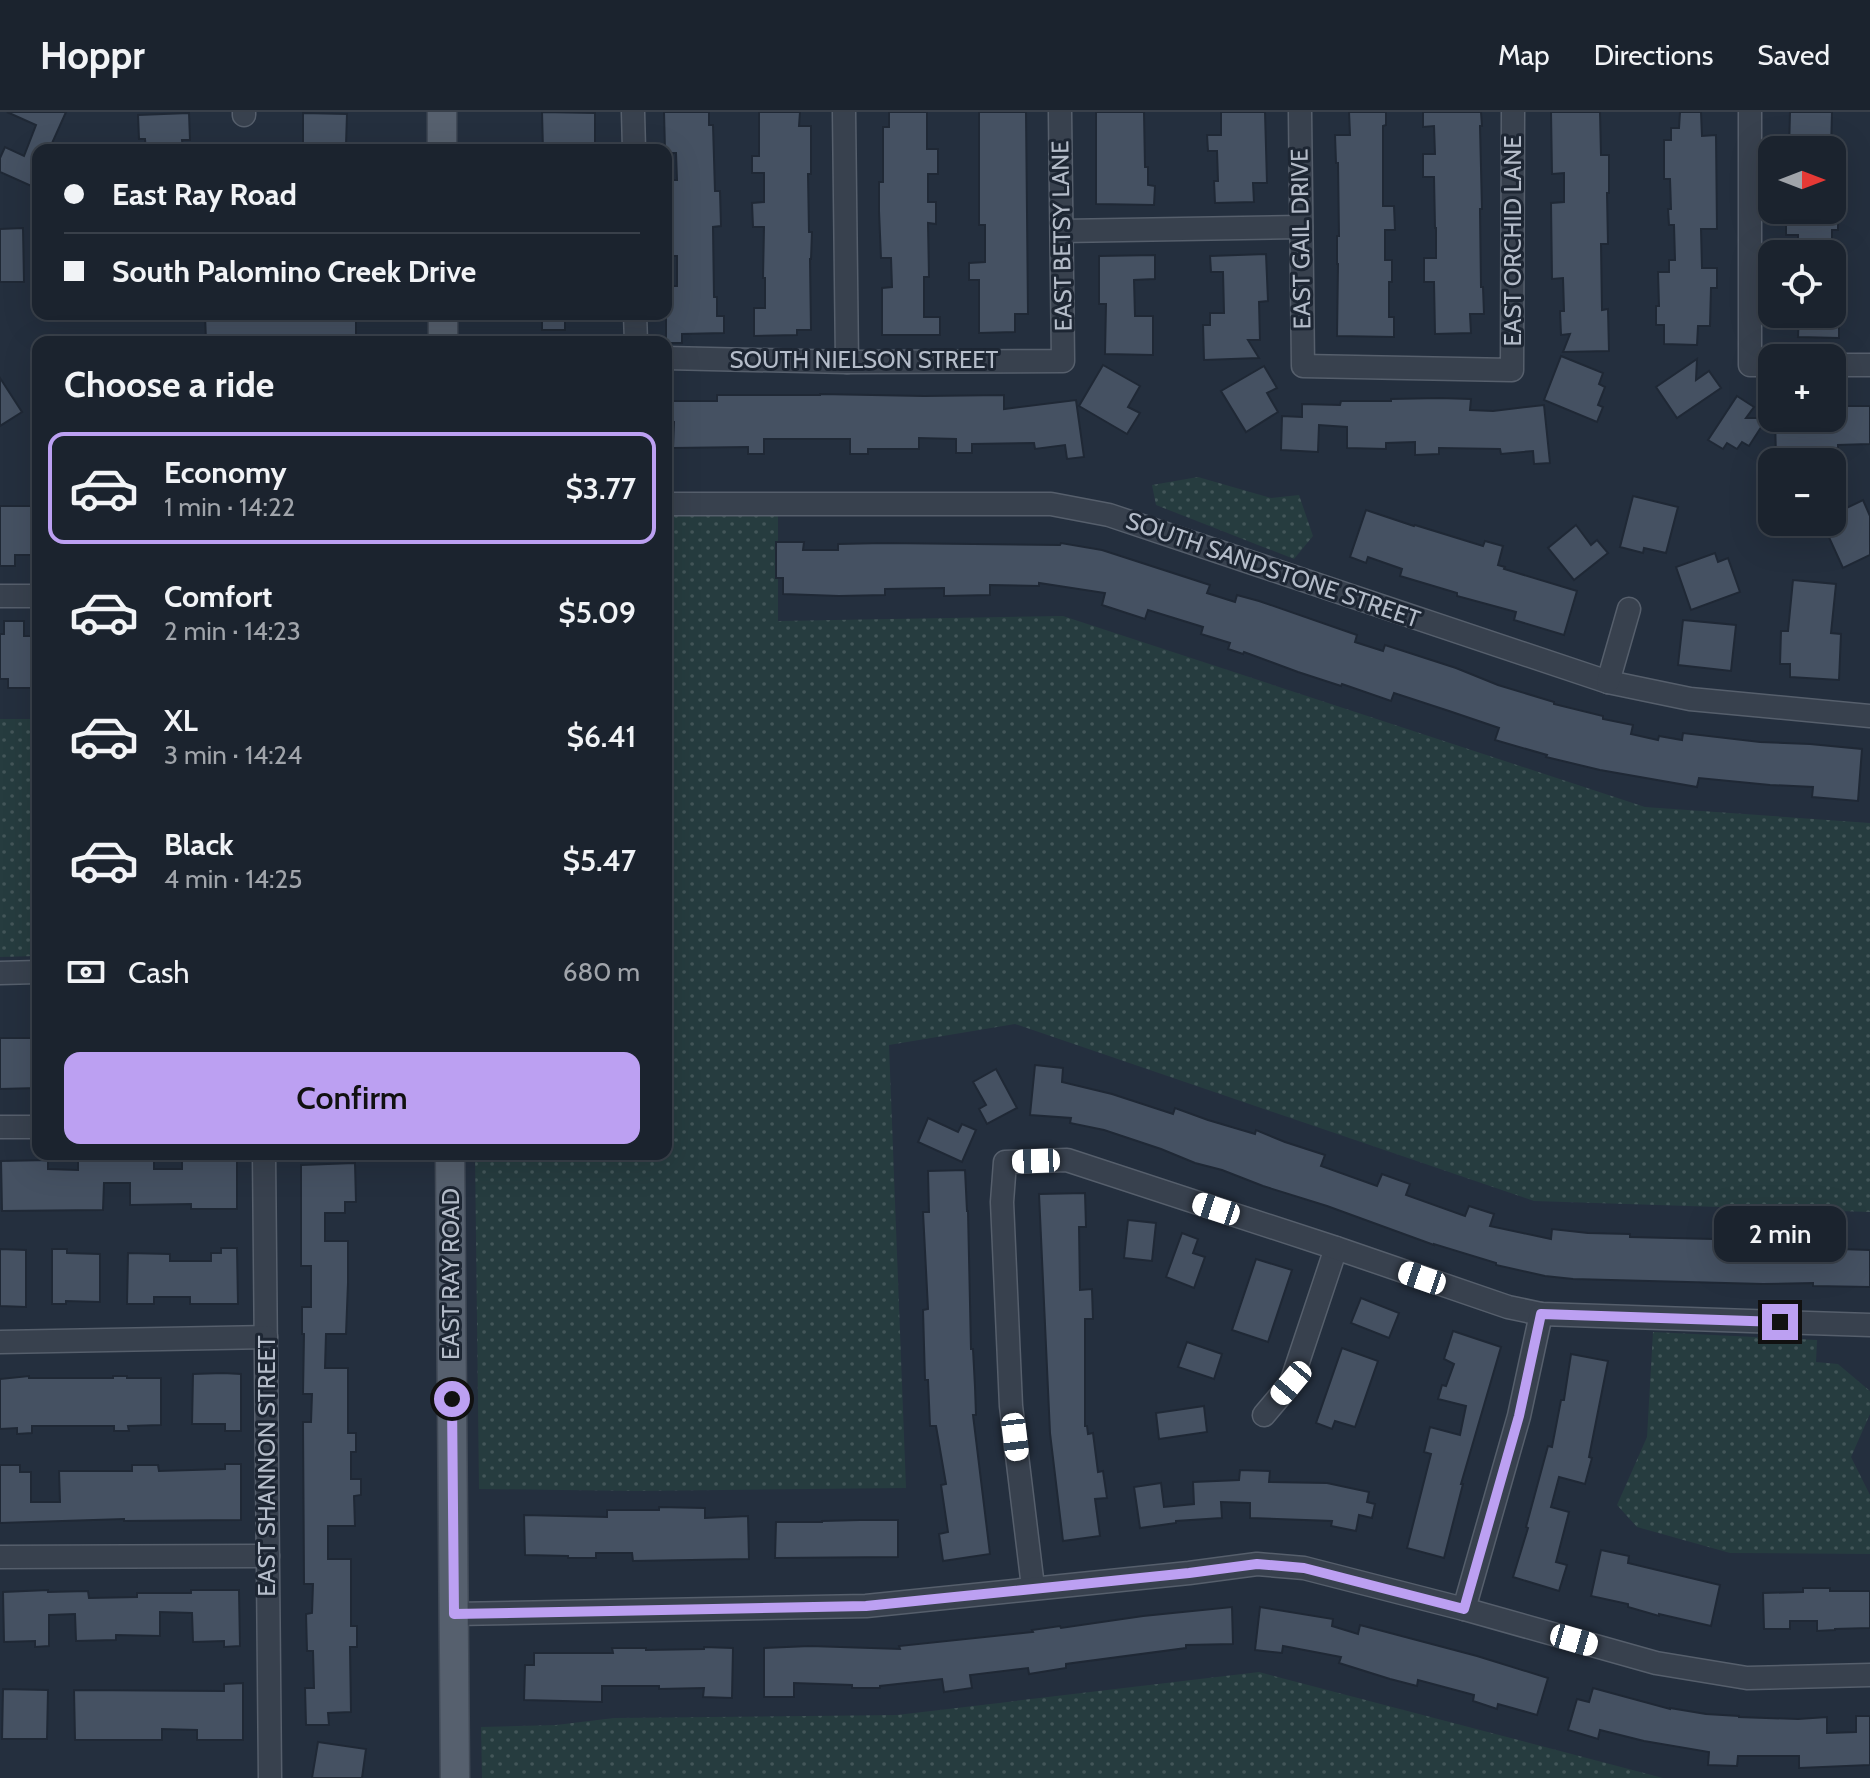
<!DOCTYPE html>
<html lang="en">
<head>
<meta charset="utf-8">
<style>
  :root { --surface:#1b232e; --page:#242b36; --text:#f1f3f6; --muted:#a0a4aa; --line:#39404a; --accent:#bca0f2 }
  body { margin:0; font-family:Cabin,sans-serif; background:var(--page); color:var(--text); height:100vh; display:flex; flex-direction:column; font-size:30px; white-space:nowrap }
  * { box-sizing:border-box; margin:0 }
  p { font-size:26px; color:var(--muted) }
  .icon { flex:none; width:44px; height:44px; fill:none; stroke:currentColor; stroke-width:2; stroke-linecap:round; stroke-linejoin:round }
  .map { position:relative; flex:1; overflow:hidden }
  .sheet { position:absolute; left:32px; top:224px; width:640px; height:824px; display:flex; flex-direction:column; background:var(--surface); border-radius:16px; box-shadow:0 8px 32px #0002,0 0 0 2px var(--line) }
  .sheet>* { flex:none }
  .banner { position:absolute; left:32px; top:32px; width:640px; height:176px; border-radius:16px; box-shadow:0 8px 32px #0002,0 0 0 2px var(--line); display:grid; align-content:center; height:176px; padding:0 32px; background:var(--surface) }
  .needle { width:52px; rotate:90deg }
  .buttons { position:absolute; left:1758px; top:24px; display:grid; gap:16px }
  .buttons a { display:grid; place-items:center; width:88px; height:88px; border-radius:16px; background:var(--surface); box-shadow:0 8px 32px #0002,0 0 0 2px var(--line); font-size:40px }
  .end { position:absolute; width:36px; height:36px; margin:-18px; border:10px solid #bca0f2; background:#111; box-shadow:0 0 0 4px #111 }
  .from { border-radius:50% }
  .bubble { position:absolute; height:56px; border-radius:16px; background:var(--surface); box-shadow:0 8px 32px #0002,0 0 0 2px var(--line); font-size:26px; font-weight:600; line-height:56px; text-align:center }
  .car { position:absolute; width:24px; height:48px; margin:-24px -12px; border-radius:10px; box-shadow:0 0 6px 2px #0007; background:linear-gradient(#fff 24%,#345 0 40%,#fff 0 76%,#345 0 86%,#fff 0) }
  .banner b { display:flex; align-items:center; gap:28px; height:76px; font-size:30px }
  .banner b+b { border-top:2px solid var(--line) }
  .banner i { width:20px; height:20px; background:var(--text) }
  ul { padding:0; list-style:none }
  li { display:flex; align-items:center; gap:24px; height:112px; margin:0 16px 12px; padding:0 16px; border:4px solid transparent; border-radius:16px }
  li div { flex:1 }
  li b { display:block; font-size:30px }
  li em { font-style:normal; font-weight:600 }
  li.active { border-color:var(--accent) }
  li>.icon { width:72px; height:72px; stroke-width:1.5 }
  h2 { padding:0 32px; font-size:36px; line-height:96px }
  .pay { display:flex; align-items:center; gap:20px; height:88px; padding:0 32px; font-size:30px }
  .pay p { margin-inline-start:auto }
  .primary-button { display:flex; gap:16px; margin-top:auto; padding:16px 32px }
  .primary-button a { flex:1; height:92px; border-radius:16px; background:var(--accent); color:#111; font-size:32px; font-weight:600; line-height:92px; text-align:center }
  header { display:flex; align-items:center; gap:48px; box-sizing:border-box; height:112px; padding:0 40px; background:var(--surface); border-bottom:2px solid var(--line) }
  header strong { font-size:38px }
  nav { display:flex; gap:44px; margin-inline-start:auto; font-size:28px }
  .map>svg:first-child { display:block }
</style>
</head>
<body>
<header>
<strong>Hoppr</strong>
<nav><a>Map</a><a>Directions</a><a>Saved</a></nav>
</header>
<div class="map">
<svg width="1870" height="1666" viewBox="0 0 1870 1666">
  <defs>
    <pattern id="grass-dots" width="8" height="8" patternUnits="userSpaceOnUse" patternTransform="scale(2)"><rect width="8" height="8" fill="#263c3f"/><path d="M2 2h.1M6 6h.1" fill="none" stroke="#435659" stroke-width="1.8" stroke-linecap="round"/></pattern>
  </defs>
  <rect width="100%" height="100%" fill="#242f3e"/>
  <g fill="url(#grass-dots)">
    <path d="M1198,365L1271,386L1299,383L1313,424L1294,447L1156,393L1152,373Z"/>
    <path d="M778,403V509L1063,504L1645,695L1870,711V1100L1534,1089L1015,912L889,933L906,1376L636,1379L479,1377L475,1042H666V404Z"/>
    <path d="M0,607H38V844L0,845Z"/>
    <path d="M1653,1220L1817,1228L1816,1250L1838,1252L1870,1279V1302L1851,1345L1870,1383V1442L1730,1441L1637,1415L1617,1393L1647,1325Z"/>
    <path d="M1259,1560L1663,1666H482L481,1615L556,1613L614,1606L897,1603Z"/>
  </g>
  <g fill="#455162" stroke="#1f2835" stroke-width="2">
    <path d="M7,0H66L49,38H38V77L0,60V46L5,35L24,44L36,13Z"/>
    <path d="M542,0L595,1V38H543Z"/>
    <path d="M664,0H709V13H713L715,79H720L721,114L713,115L714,185H717V204H724V221L682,222V231H666V174H677V144H666V68H677L676,41H666L665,38Z"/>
    <path d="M759,0H800L799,14H811V62H808L809,120H812L811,147H810L811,218H797V223L754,224V196H765V166H763L764,115H753L752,91L764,90V61H752V44H759Z"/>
    <path d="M889,0H927V37H938V62H928V90H936V112L928,111L929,165H924V205H940V223H882V176L892,175L891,146H881L879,99V70H883V15H889Z"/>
    <path d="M979,0H1026L1028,202H1015V220L979,221V168H969V151L985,150V113H979Z"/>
    <path d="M1096,0H1144L1145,55H1148V73L1155,74L1154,93L1096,92Z"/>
    <path d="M1221,0H1265L1267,71H1253L1254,90L1215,91L1214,69H1218L1217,39H1208L1207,23H1221Z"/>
    <path d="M1349,0H1386V13L1383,14V94H1394L1395,118H1385V148H1392V170H1389V205H1394V225L1337,224L1338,152H1337V124H1339L1338,51H1336L1335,23H1350Z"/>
    <path d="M1423,0H1481L1482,14H1480L1482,97H1480L1481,175H1483L1484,202H1470L1471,221L1435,222L1434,170H1424V146H1436V116H1435L1434,65H1423V42H1435L1434,14L1423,15Z"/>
    <path d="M1551,0H1600L1601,43H1609V81H1607L1608,132H1601L1602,198L1608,197L1609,239L1563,240L1570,222L1561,223L1560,199H1564L1563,166L1552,167L1551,91L1564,90V61L1552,62Z"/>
    <path d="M1680,0H1701L1702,24L1716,23L1717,117H1701L1702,156H1717V176H1711L1710,214H1698L1697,233L1664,232V213H1656V194H1659L1658,160H1669V148H1675L1674,113H1669L1668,97H1671L1670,67H1664V28H1671V16H1679Z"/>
    <path d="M1790,0H1832L1831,38H1789Z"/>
    <path d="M189,1L190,28H182L183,38H146L145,27H139L138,3Z"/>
    <path d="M303,1L347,2L346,33L339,32V38H303Z"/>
    <path d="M1786,99L1838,100V118H1832V138L1798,137V123H1786Z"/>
    <path d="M23,116L24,170H0V117Z"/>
    <path d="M1266,142L1268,189L1259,190L1260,228H1248L1259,246L1204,248L1203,213H1210V201H1224L1223,160H1211L1210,144Z"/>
    <path d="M1155,143V167L1134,168L1135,204H1153V243L1105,242L1106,192H1099V144Z"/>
    <path d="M205,202H356V226H353V230H206Z"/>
    <rect x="542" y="202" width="23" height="16"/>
    <path d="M1799,202H1839V226L1798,225Z"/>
    <path d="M1561,244L1603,261L1599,272L1605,275L1598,293L1603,295L1597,310L1544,288Z"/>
    <path d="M1697,247L1696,268L1709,259L1721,276L1677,306L1656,275Z"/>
    <path d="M1103,253L1140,274L1128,295L1140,301L1127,322L1079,294Z"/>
    <path d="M1264,254L1277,276L1267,281L1278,300L1246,320L1221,279Z"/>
    <path d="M0,266L22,300L0,314Z"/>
    <path d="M820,282L924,284L1004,283V297L1076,288L1084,345L1067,347L1065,333L1035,337L1034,331L972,332V341H956V327L919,326V337H868V342H850V327H764V342H748V335L673,336L674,310H666V289H717V283H820Z"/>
    <path d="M1737,284L1754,295L1746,306H1767L1749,334L1742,330L1737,337L1727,331L1723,337L1708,328Z"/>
    <path d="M1439,286L1471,287L1470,298L1493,299L1544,293L1550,351L1534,352L1533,339L1501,342L1500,337L1439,336V342L1415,343V330L1386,331V337L1347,336V315L1319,313L1318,340L1281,338L1282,304L1302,305V292L1340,293L1341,289H1391V287Z"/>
    <path d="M1832,294H1870V332L1838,333V336H1804V346H1776L1775,306H1832Z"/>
    <path d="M1633,384L1678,395L1666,441L1644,436L1643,441L1620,435Z"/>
    <path d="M1863,388L1870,404V443L1843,456L1822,410H1832V403Z"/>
    <path d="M0,394H38V443H15V454H0Z"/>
    <path d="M1366,398L1414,414L1415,413L1483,434L1485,429L1503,434L1498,453L1505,455L1504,457L1577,479L1564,523L1514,508L1516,500L1457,484V481L1400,464L1402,457L1368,445L1366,451L1350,445Z"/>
    <path d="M1576,413L1591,433L1597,428L1608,441L1574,468L1548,436Z"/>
    <path d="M776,430H804L803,438H838V432L884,431L1060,433L1061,431L1102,438L1210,473L1207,481L1235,490L1237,483L1259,489L1357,523L1355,530L1383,539L1385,533L1456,556L1498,573L1554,590V592L1603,604V607L1633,613L1631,622L1658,628L1659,624L1682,628L1683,621L1760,630L1810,632L1862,637L1858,689L1812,685L1813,675L1770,673L1699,666L1697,675L1600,658L1546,645L1547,643L1495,628L1499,616L1449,599L1394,581L1391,589L1342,572L1341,574L1298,560L1244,540L1243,542L1228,537L1230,531L1201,522L1203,515L1148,498L1145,507L1102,493L1105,481L1039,471V474L990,473V483L944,484V476L885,477V483L839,484L783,482V466H776Z"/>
    <path d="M1715,441L1718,450L1728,446L1740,480L1691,498L1676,455Z"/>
    <path d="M1793,468L1836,472L1831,521L1841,522L1839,568L1790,565V552H1780L1781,519H1788Z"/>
    <path d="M1683,508L1736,513L1731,559L1678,553Z"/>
    <path d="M4,509H24V524H38V576H8V567H0V522H4Z"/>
    <path d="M0,926H38V976L0,977Z"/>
    <path d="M1035,953L1063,956L1062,970L1112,982L1173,1002L1175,996L1208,1008L1255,1022L1256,1018L1285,1030L1325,1043L1321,1054L1377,1074L1382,1062L1410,1072L1406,1083L1465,1104L1469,1094L1494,1102L1490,1114L1551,1127L1552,1117L1588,1121L1630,1122V1125L1714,1127V1133L1773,1134V1132L1814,1131V1125H1842L1841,1137L1870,1138V1175L1813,1174V1171L1763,1172L1573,1167L1545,1164L1496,1153V1151L1434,1132V1133L1327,1094L1263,1074L1222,1058L1195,1051L1161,1037L1104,1018L1070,1011L1071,1006L1030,1003Z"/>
    <path d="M996,957L1017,996L987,1012L979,997L986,993L973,970Z"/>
    <path d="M928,1006L958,1020L962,1012L976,1018L962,1050L918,1030Z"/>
    <path d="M182,1047H237V1097H191V1092L130,1093V1071H104L103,1098L2,1099L1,1049L48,1048V1057L78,1058V1048L154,1049V1057H182Z"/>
    <path d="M355,1051L356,1090H345V1101H325V1129H348V1171L346,1222H326L325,1256H348V1321H356V1340H351V1367H361V1383L354,1384L355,1414H328V1447H351V1514H357V1535H350L351,1600L328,1601L329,1613H306L305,1576H314L313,1539H307L306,1502L312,1501L313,1472H304L303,1310H311L312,1282H303L304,1222H302V1195H311V1154H301V1053Z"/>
    <path d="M965,1058L967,1099H968L971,1237H973L975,1275L976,1303H973L990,1442L943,1449L939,1422L948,1420L941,1373L946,1372L936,1314H930L928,1268H925L923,1198L928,1197L923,1100H929L928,1059Z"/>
    <path d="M1085,1081L1086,1115H1079L1080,1178L1092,1177L1093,1207H1085V1314H1087L1088,1322L1093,1321L1098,1360L1103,1359L1107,1386L1095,1387L1100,1424L1063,1429L1050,1321L1039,1082Z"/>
    <path d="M1128,1108L1156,1111L1152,1149L1124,1146Z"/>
    <path d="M1182,1121L1198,1127L1193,1141L1205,1145L1194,1176L1166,1165Z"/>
    <path d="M221,1136H237L238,1192H190V1185H154V1192H127L128,1141L170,1142V1149H211V1141H221Z"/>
    <path d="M0,1137L26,1138V1195L0,1194Z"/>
    <path d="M52,1137H67V1141L100,1142V1190L66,1189V1192H52Z"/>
    <path d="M1256,1147L1292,1158L1268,1230L1232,1218Z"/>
    <path d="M1361,1186L1399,1201L1389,1226L1351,1211Z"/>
    <path d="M1453,1219L1501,1235L1461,1372H1463L1444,1446L1407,1436L1431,1342L1424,1340L1430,1315L1460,1323L1466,1294L1438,1287L1442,1273L1446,1274L1454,1252L1444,1247Z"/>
    <path d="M1187,1230L1222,1242L1214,1267L1178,1255Z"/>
    <path d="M1342,1236L1378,1249L1355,1315L1335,1309L1332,1317L1316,1311Z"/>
    <path d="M1571,1242L1608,1249L1589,1345L1592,1346L1585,1372L1559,1365L1551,1395L1569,1400L1556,1450L1567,1453L1559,1479L1513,1465L1528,1416L1526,1415L1548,1334L1552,1335L1561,1288H1564Z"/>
    <path d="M223,1261L241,1262V1319H225V1312H192L193,1262Z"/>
    <path d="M29,1264V1266H113V1264H127V1266H161V1313L128,1314L129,1319H114V1314H32V1321L17,1322V1316L0,1317V1267Z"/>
    <path d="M1204,1294L1207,1320L1159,1327L1156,1301Z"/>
    <path d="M225,1352H241V1408L124,1409V1407L0,1411V1353H20V1360H31V1390H60L59,1359H132V1353H158L159,1359L225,1357Z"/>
    <path d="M1240,1358L1270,1359L1269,1370L1327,1371L1369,1380L1367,1390L1375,1392L1372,1406L1359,1403L1356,1419L1331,1414L1332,1409L1250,1406V1391L1221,1390L1222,1406L1176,1409V1411L1140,1416L1134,1375L1161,1371L1164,1395L1194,1392L1193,1370L1239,1368Z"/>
    <path d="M659,1395L705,1396V1406L748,1404L749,1447L633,1449L632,1441H596V1446H568V1444L525,1443L524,1403L607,1405V1398H659Z"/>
    <path d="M860,1408H898V1445L775,1446L776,1410H822V1409Z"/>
    <path d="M1601,1438L1629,1444L1628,1451L1720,1473L1711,1514L1659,1502V1504L1628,1495V1492L1591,1484Z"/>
    <path d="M1803,1476H1830V1479H1870V1516L1835,1517V1518L1817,1519V1509H1790V1517H1764L1763,1481L1803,1480Z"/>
    <path d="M48,1478V1480L88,1479L89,1486L137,1485V1481H191V1478H239L240,1534L224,1535V1529L193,1530L192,1501L160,1500V1524L116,1523V1528L76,1529L75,1502L49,1503V1534L35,1535V1529L4,1530L3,1480Z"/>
    <path d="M1232,1495L1233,1532L1186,1533V1536L1066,1552V1556L1029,1562L1028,1556L970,1563L972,1576L944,1580L942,1567L880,1574V1576H852V1573L794,1571V1585H764V1536L810,1534L900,1537L899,1534L1033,1520L1032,1518L1060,1514L1061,1516L1143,1504Z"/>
    <path d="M1260,1495L1333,1507L1332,1514L1358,1522L1360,1513L1477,1544L1548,1566L1537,1603L1498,1592L1497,1597L1473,1589L1474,1583L1418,1568L1417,1574L1390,1567L1339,1551L1341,1545L1283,1534L1282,1541L1255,1538Z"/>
    <path d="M704,1535L733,1536L732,1586L703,1585L704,1576L659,1577V1574H602V1590L524,1588L525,1553H534V1541H613L612,1536H646V1538L704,1537Z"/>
    <path d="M243,1571V1628H197V1618L162,1617V1628H75L74,1578L224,1579V1572Z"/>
    <path d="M1593,1576L1670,1597V1596L1706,1602L1739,1604V1605L1798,1607L1827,1605V1621L1856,1620V1604H1870V1653L1799,1656V1644H1738L1737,1654L1708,1653L1709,1640L1644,1629L1600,1618L1598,1627L1568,1618L1577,1587L1589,1590Z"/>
    <path d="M3,1577L48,1578L47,1627H2Z"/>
    <path d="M318,1630L366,1637L362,1666H312Z"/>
  </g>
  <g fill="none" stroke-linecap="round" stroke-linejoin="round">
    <g stroke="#565f6c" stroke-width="25">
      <g id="minor">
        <path d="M633,0L634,38"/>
        <path d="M844,0L847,250"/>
        <path d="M1300,0L1303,254L1512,258L1513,0"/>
        <path d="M1750,0V253H1772"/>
        <path d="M244,3V0"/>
        <path d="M1062,119L1301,115"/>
        <path d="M635,202L636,230"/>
        <path d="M666,246L847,250L1063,249L1060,0"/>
        <path d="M1832,253H1870"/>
        <path d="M666,392H1051L1109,403L1608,570L1690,587L1870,604"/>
        <path d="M0,484H38"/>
        <path d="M1608,570L1629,497"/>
        <path d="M0,861L38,860"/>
        <path d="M0,1015H38"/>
        <path d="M264,1042L270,1666"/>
        <path d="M0,1230L266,1225"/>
        <path d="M1264,1303L1291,1271L1336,1136"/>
        <path d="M0,1445L268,1444"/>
        <path d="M1033,1475L1011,1294L1002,1090L1005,1050L1067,1048L1336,1136L1508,1195L1541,1202L1870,1213"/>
        <path d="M1464,1497L1519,1304L1541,1202"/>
        <path d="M454,1502L866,1494L1189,1461L1257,1452L1304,1456L1464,1497L1656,1551L1747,1566L1870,1563"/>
      </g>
    </g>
    <g stroke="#414a57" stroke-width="31">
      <g id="major">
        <path d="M442,0V38"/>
        <path d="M443,202V230"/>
        <path d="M450,1042L455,1666"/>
      </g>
    </g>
    <use href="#minor" stroke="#38414e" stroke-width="22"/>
    <use href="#major" stroke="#56606e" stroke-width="28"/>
  </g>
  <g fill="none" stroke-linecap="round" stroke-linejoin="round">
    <path stroke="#bca0f2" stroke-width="10" d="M452,1287L454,1502L866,1494L1189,1461L1257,1452L1304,1456L1464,1497L1519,1304L1541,1202L1780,1210"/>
  </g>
  <g text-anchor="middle" stroke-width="6" stroke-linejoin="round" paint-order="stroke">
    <g font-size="24" fill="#b4bcc9" stroke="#1d2633">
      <text transform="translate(1062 124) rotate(-91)" y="8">EAST BETSY LANE</text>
      <text transform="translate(1301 127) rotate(-91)" y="8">EAST GAIL DRIVE</text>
      <text transform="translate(1513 129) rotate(-90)" y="8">EAST ORCHID LANE</text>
      <text x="864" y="256">SOUTH NIELSON STREET</text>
      <text transform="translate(1273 458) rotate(19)" y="8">SOUTH SANDSTONE STREET</text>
      <text transform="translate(451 1162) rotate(-90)" y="8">EAST RAY ROAD</text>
      <text transform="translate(267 1354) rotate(-90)" y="8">EAST SHANNON STREET</text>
    </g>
  </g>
</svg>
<div class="buttons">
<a><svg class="needle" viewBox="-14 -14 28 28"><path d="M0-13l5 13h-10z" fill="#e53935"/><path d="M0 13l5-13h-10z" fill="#a0a4aa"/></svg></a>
<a><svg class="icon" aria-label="locate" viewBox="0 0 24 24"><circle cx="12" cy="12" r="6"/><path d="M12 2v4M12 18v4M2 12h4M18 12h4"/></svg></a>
<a>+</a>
<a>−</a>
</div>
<i class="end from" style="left:452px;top:1287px"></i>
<i class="end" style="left:1780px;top:1210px"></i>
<div class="bubble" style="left:1714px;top:1094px;width:132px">2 min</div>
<i class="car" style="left:1036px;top:1049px;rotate:268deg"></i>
<i class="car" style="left:1216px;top:1097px;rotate:288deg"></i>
<i class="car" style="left:1422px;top:1166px;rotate:289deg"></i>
<i class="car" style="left:1291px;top:1271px;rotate:220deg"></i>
<i class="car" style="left:1015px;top:1325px;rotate:173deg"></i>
<i class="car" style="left:1574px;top:1528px;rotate:106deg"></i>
<div class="banner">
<b><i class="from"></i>East Ray Road</b>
<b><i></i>South Palomino Creek Drive</b>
</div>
<section class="sheet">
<h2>Choose a ride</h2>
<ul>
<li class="active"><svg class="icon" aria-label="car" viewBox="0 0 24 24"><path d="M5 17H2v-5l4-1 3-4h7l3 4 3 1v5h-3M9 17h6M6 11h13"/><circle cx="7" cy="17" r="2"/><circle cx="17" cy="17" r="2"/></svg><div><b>Economy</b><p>1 min · 14:22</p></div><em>$3.77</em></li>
<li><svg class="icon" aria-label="car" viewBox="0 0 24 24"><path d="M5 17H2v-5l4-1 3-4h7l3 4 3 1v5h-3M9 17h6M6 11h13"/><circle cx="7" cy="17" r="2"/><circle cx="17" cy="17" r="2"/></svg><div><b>Comfort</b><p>2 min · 14:23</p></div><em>$5.09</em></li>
<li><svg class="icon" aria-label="car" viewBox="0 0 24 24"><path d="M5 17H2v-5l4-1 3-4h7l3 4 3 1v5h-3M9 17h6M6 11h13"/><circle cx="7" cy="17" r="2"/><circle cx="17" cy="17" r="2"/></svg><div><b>XL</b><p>3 min · 14:24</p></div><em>$6.41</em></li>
<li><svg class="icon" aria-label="car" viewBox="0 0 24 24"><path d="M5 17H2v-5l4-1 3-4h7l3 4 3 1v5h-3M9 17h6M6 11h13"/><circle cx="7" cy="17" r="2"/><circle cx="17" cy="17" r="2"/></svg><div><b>Black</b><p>4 min · 14:25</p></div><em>$5.47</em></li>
</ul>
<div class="pay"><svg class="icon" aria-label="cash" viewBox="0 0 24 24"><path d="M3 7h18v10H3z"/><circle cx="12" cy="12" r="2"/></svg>Cash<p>680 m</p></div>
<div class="primary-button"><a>Confirm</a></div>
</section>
</div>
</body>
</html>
